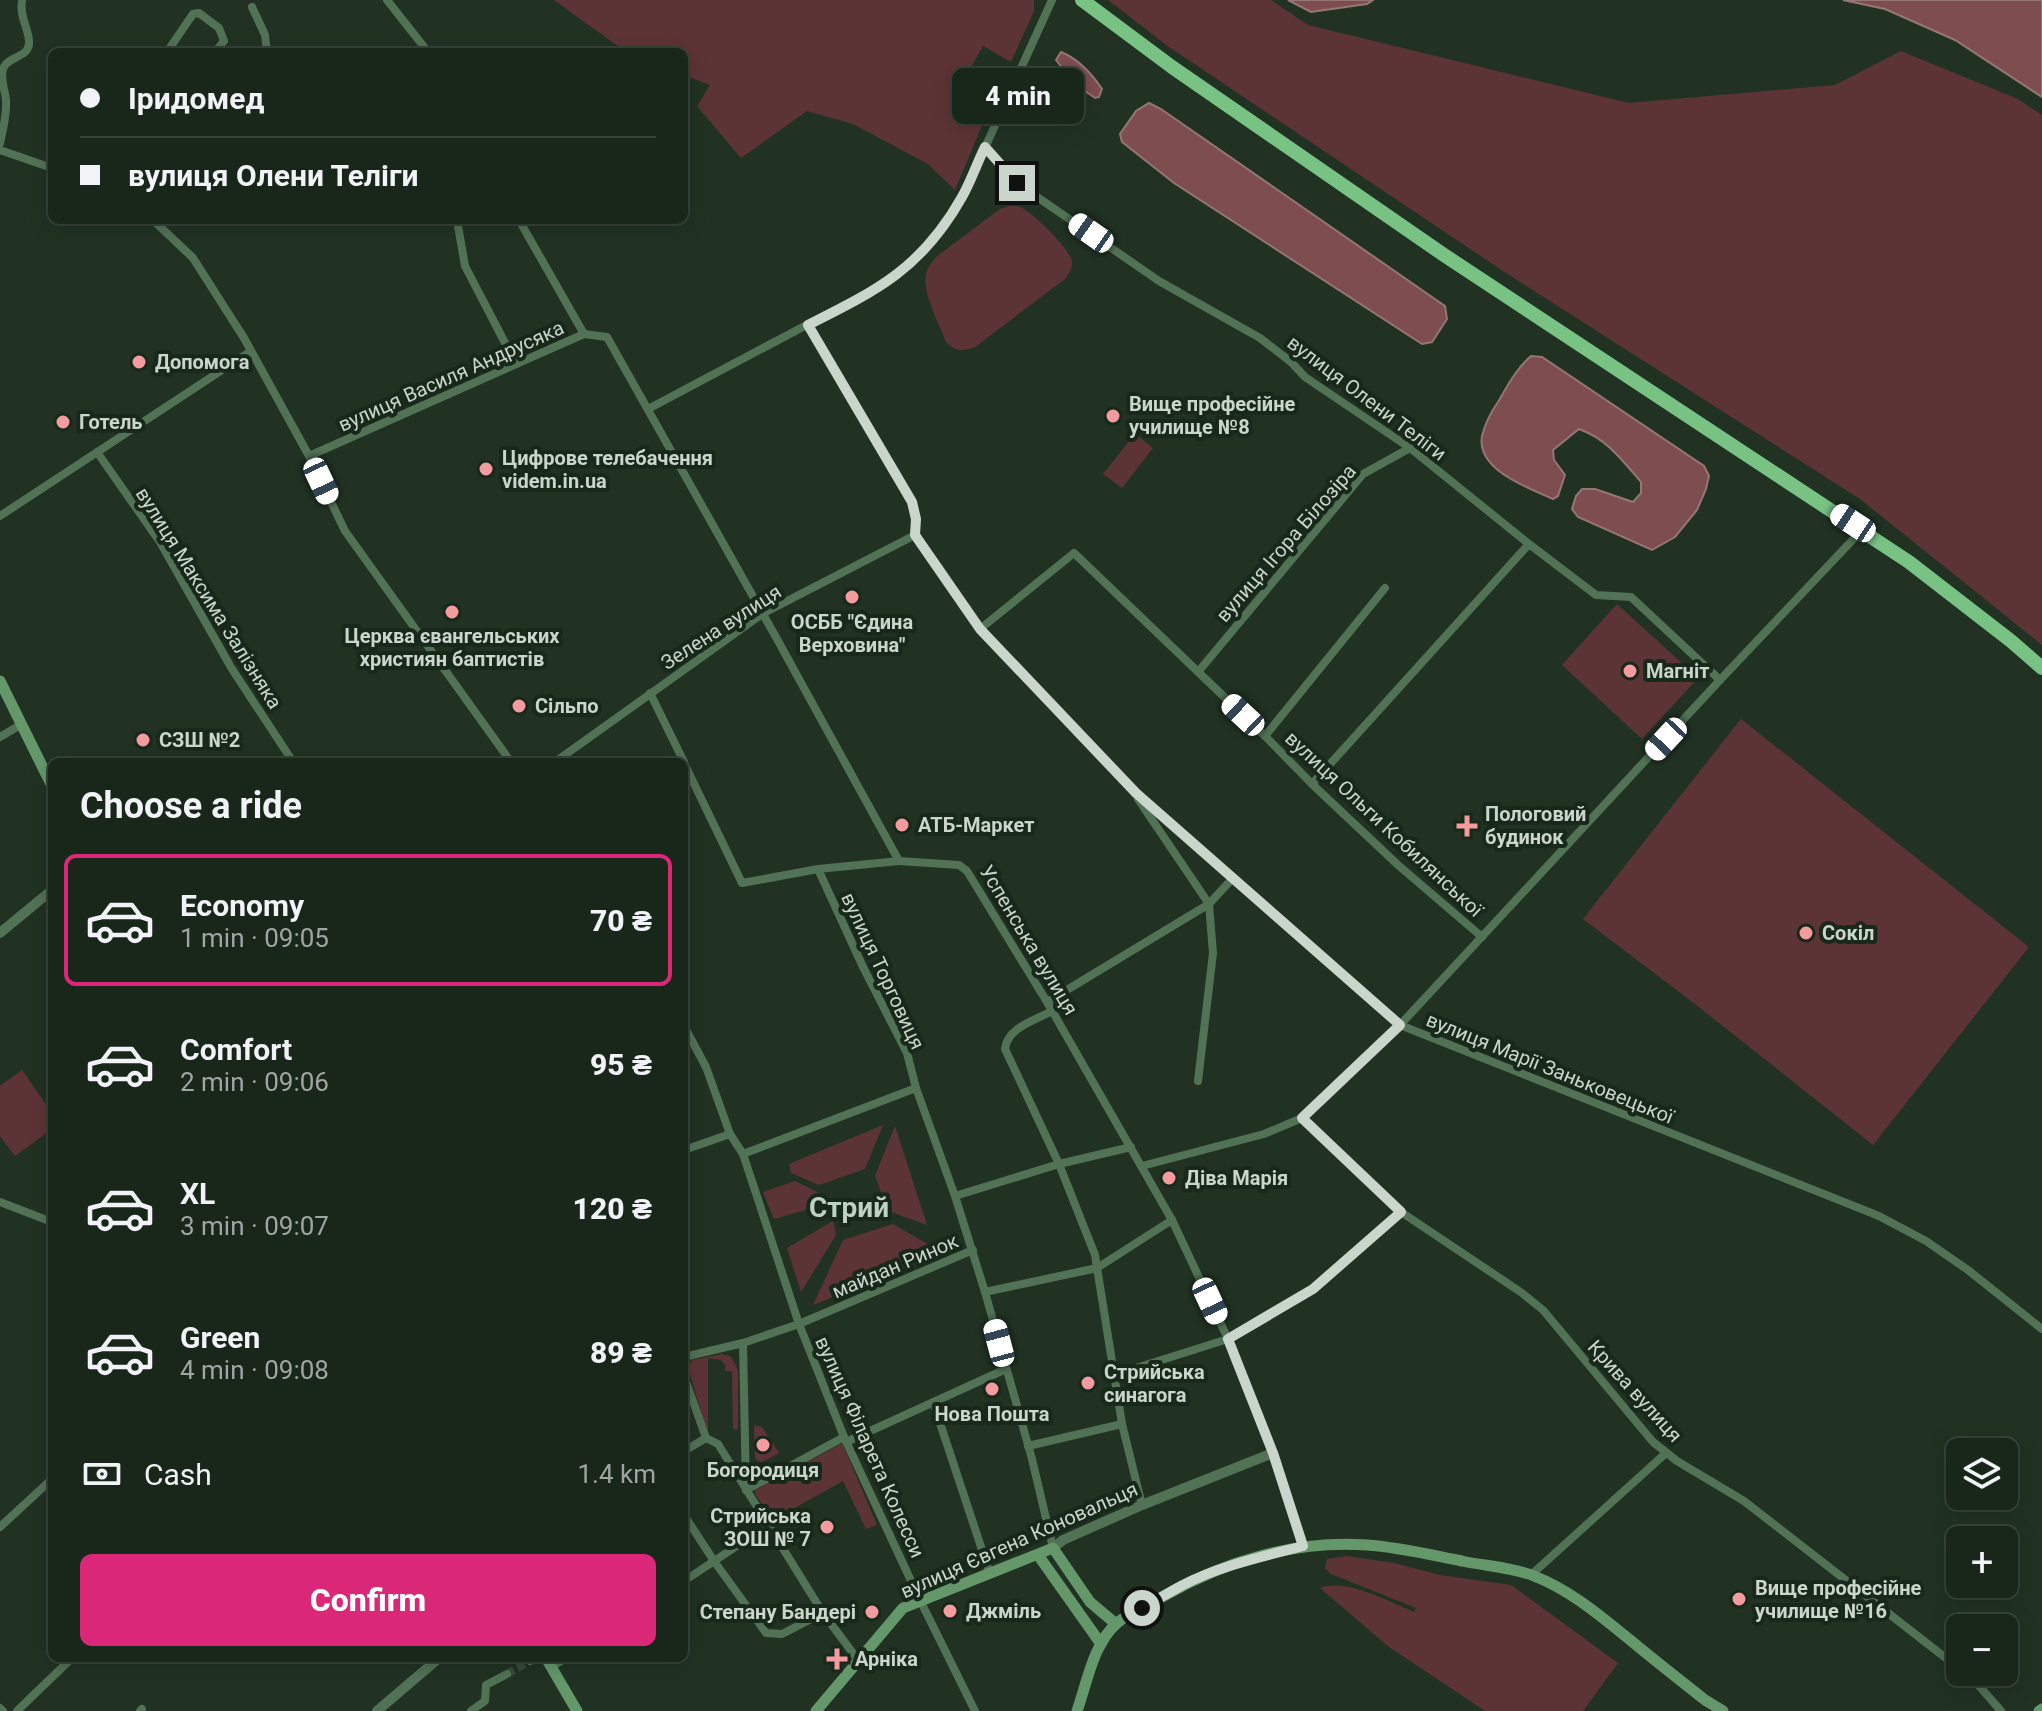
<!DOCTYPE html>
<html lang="en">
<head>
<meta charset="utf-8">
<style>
  :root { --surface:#19261a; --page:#263227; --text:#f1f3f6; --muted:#9fa5a2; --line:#374339; --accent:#db2777 }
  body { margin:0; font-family:Roboto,sans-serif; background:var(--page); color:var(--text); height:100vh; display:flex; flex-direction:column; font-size:30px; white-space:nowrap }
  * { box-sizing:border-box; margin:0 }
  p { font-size:26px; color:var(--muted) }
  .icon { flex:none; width:44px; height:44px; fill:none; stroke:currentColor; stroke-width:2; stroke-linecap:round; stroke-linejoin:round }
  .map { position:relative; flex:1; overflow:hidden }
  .drawer { position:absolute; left:48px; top:758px; width:640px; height:904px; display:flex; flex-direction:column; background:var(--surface); border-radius:12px; box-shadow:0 4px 20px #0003,0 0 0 2px var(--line) }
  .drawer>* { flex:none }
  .guide { position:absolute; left:48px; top:48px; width:640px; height:176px; border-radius:12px; box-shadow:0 4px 20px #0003,0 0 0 2px var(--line); display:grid; align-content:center; height:176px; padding:0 32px; background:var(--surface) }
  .tools { position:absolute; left:1946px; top:1438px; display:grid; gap:16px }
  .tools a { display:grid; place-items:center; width:72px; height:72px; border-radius:12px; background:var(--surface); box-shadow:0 4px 20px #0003,0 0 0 2px var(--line); font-size:40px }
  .end { position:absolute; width:36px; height:36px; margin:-18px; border:10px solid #cad5cb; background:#111; box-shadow:0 0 0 4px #111 }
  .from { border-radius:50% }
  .bubble { position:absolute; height:56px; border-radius:12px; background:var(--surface); box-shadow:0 4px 20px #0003,0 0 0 2px var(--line); font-size:26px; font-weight:800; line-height:56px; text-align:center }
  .car { position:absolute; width:24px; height:48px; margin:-24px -12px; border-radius:10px; box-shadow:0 0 6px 2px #0007; background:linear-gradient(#fff 24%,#345 0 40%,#fff 0 76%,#345 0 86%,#fff 0) }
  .guide b { display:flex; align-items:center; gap:28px; height:76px; font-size:30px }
  .guide b+b { border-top:2px solid var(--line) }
  .guide i { width:20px; height:20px; background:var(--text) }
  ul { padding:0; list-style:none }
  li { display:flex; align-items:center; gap:24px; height:132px; margin:0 16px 12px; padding:0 16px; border:4px solid transparent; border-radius:12px }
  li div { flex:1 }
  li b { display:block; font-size:30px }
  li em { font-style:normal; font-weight:800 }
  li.current { border-color:var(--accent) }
  li>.icon { width:72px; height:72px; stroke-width:1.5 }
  h2 { padding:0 32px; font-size:36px; line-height:96px }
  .pay { display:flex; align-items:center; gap:20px; height:88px; padding:0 32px; font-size:30px }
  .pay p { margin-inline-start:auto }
  .action { display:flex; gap:16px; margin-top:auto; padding:16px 32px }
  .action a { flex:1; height:92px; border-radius:12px; background:var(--accent); color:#fff; font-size:32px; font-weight:800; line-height:92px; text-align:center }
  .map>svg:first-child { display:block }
</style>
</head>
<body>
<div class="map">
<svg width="2042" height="1711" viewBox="0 0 2042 1711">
  <rect width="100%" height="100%" fill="#213223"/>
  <g fill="#5d3436">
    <path d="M554,0H1034V11L1011,62L983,46L962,83L991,104L955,190L928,164L853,124L807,111L741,158L697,106L710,85L684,75V52H626Z"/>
    <path d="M1108,0H1271L1308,25L1629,103L1835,85L1901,51L2018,99L2042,115V645L1860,499L1503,271L1169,47Z"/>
    <path d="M1009,206C1014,206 1017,206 1022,208C1032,212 1070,249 1072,261C1073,268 1069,273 1065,279L975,347C963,352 955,351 946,342C939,323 918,286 928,268C930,264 933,261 936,257L1000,209Z"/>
    <path d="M1135,434L1153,448L1122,488L1103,474Z"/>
    <path d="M1617,604L1698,678L1642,739L1562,665Z"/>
    <path d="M1741,719L2029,947L1873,1145L1695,1004L1583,919Z"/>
    <path d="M22,1070L52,1113V1129L15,1156L0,1136V1086Z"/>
    <path d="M883,1125L865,1169L819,1185L791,1173L789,1164Z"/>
    <path d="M895,1126L927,1225L888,1211L875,1176Z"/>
    <path d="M795,1181L823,1195L826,1204L774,1219L763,1192Z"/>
    <path d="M833,1221L836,1235L801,1292L787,1248Z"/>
    <path d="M893,1224L943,1253L813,1305L843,1240Z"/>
    <path d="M722,1354L730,1356L736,1365L738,1372V1429H733L732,1371H725V1365L721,1360L708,1358V1429H706L688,1367L692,1360Z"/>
    <path d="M754,1425L762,1427L779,1453L762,1462L757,1461L755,1458Z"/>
    <path d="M841,1444L843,1445L877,1525L866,1529L843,1481L773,1520L755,1494V1490Z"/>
    <path d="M1347,1556L1394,1563L1440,1575L1511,1585L1618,1663L1583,1711H1485L1389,1647L1320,1588C1347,1578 1389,1602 1414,1612L1416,1608L1331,1574L1325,1568L1327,1559Z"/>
  </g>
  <g fill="#7e4d4f" stroke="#957674" stroke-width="2">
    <path d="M1288,0H1373L1367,4L1311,12Z"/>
    <path d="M1843,0H2042V97L1955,40L1885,9Z"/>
    <path d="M1061,52C1078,59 1092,74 1102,89L1099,97L1095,98C1080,89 1066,74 1056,60Z"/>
    <path d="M1149,103L1161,109L1445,306L1447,319L1432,342L1422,344L1174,183L1122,142L1120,134L1136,111Z"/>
    <path d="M1531,356L1542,357L1704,466L1709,476L1706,489L1697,510L1675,537L1652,550L1578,517L1572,509L1576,496L1582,489H1595L1633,502L1641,493V482C1622,460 1607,439 1579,429L1553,450L1554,460L1565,475L1558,496L1553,499C1529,488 1476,470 1482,436C1485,424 1491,412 1498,402C1508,385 1516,369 1531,356Z"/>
  </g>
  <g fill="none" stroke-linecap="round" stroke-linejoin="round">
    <path stroke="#3a4a3c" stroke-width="8" stroke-dasharray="8 4" stroke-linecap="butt" d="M507,1674L530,1661"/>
    <g stroke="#527256" stroke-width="8">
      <path d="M387,0L428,52"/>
      <path d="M252,7L265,35L267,52"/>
      <path d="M167,52L193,14L199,13L219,28L224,41L215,52"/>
      <path d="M0,143C3,130 7,114 6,100C5,90 0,79 3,69C7,56 28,58 29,44C30,30 19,18 22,1"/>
      <path d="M985,147L1017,183L1159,281L1260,338L1291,362L1305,377L1410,448L1529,544L1596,595L1631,597L1720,680"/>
      <path d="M0,150L52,168"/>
      <path d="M153,220L193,258L244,338L309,456L345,531L511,762"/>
      <path d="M457,220L465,266L516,364"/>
      <path d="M519,220L584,334"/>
      <path d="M808,325L912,502L916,519L915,535"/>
      <path d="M648,409L886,283L924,251L939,233L963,196L1052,0"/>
      <path d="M97,452L160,542L232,669L293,762"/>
      <path d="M309,456L584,334L607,337L777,639L899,861L959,865L967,871L1047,1002L1172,1220L1228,1339L1273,1453"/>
      <path d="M0,516L251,351"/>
      <path d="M915,535L980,629L1136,793L1400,1025L1879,1216L1926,1241L1968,1270L2042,1329"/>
      <path d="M980,629L1074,553L1265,736L1312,784L1398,865L1482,937"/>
      <path d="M1198,672L1363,474L1410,448"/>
      <path d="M650,693L684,762"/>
      <path d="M1265,736L1385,588"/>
      <path d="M0,737L22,724"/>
      <path d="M555,762L762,614L915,535"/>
      <path d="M684,763L742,883L818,869L899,861"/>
      <path d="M1312,784L1529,544"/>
      <path d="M1138,799L1209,904L1213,953L1198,1081"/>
      <path d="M818,869L863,967L907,1053L916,1088L955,1196L985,1292L1032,1459L1053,1548"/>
      <path d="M1047,1002L1209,904L1232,879"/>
      <path d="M1052,1011C1035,1020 1007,1028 1005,1049L1059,1164L1095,1255L1122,1424L1142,1505"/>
      <path d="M684,1026L706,1067L730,1134L743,1154L799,1324L844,1437L920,1600L975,1711"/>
      <path d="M1302,1118L1401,1212L1522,1293L1543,1310L1653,1442L1677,1461L1744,1501L1960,1669"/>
      <path d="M684,1150L730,1134"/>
      <path d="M743,1154L916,1088"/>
      <path d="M1142,1166L1264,1134L1302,1118L1327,1096L1400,1025L1720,680L1862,530"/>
      <path d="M955,1196L1059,1164L1131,1147"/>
      <path d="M0,1202L52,1222"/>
      <path d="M985,1292L1097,1268L1172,1220"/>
      <path d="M743,1343L746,1490"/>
      <path d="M684,1357L743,1343L799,1324L973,1250"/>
      <path d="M1114,1375L1228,1339L1313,1289L1401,1212"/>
      <path d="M684,1376L706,1438"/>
      <path d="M933,1402L990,1574"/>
      <path d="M706,1438L718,1444L823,1613L858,1660"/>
      <path d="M846,1442L1006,1369"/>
      <path d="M1028,1446L1122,1424"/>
      <path d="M684,1451L706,1438"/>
      <path d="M746,1490L844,1437"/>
      <path d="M684,1515L714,1561L766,1633L782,1634L823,1613"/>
      <path d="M0,1527L52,1479"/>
      <path d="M1531,1575L1666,1453"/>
      <path d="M684,1581L767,1526"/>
      <path d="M530,1661L534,1658"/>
      <path d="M552,1667L566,1658"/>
      <path d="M1964,1672L1974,1680L2001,1711"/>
      <path d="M0,1708L3,1711"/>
      <path d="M17,1711L72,1658"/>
      <path d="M140,1711L142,1709"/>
      <path d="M471,1711L485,1701L486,1685L507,1674"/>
    </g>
    <g stroke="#527256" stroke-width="10">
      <path d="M0,933L52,890"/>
      <path d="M1053,1548L1063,1540L1142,1505L1273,1453L1303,1546"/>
      <path d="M377,1711L439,1658"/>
    </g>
    <g stroke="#64986b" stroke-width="11">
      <path d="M0,681L52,786"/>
      <path d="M1038,1555L1101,1644"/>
      <path d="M546,1658L577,1711"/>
      <path d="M816,1711L903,1608L1053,1548L1090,1602L1116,1624"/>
      <path d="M1077,1711C1087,1683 1093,1644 1117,1623C1130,1612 1148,1605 1164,1596C1225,1561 1296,1540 1367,1545C1399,1547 1431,1555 1462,1561C1485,1566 1512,1567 1534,1576C1570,1590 1599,1615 1629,1639C1654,1660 1680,1680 1705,1700L1723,1711"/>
      <path d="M2039,1711L2042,1709"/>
    </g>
    <path stroke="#78c283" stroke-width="14" d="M1082,0L1172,67L1444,255L1909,562L2011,641L2042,668"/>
  </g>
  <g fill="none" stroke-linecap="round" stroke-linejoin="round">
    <path stroke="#cad5cb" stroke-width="10" d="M1017,183L985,147C977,163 971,181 962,197C922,268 878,290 808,325L912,502L916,519L915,535L980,629L1136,793L1400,1025L1302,1118L1401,1212L1313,1289L1228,1339L1273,1453L1303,1546C1261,1557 1219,1566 1181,1586C1168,1593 1155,1601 1142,1608"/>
  </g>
  <g fill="#f49b9f" stroke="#18281a" stroke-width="3">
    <circle cx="139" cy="362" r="8"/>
    <circle cx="1113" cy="416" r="8"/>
    <circle cx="63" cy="422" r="8"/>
    <circle cx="486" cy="469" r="8"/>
    <circle cx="852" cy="597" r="8"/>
    <circle cx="452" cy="612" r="8"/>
    <circle cx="1630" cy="671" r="8"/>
    <circle cx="519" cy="706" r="8"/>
    <circle cx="143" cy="740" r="8"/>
    <circle cx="902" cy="825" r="8"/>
    <path d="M1463 814h8v8h8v8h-8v8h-8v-8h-8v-8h8z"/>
    <circle cx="1806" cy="933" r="8"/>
    <circle cx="1169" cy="1178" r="8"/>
    <circle cx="1088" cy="1383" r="8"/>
    <circle cx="992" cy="1389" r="8"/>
    <circle cx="763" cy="1445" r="8"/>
    <circle cx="827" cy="1527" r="8"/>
    <circle cx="1739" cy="1599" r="8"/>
    <circle cx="950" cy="1611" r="8"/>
    <circle cx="872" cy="1612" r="8"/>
    <path d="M833 1647h8v8h8v8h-8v8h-8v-8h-8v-8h8z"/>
  </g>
  <g text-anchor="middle" stroke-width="8" stroke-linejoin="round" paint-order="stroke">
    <g font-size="20" font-weight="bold" fill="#cad5cb" stroke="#18281a" text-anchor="start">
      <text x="155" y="369">Допомога</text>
      <text x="1129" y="411">Вище професійне<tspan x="1129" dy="23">училище №8</tspan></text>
      <text x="79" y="429">Готель</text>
      <text x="502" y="465">Цифрове телебачення<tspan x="502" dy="23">videm.in.ua</tspan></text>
      <text x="852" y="629" text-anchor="middle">ОСББ "Єдина<tspan x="852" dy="23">Верховина"</tspan></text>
      <text x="452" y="643" text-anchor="middle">Церква євангельських<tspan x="452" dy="23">християн баптистів</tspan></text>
      <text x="1646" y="678">Магніт</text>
      <text x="535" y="713">Сільпо</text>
      <text x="159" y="747">СЗШ №2</text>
      <text x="1485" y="821">Пологовий<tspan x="1485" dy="23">будинок</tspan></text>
      <text x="918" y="832">АТБ-Маркет</text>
      <text x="1822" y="940">Сокіл</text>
      <text x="1185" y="1185">Діва Марія</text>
      <text x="1104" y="1379">Стрийська<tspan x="1104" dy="23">синагога</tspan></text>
      <text x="992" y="1421" text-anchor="middle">Нова Пошта</text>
      <text x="763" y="1477" text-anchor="middle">Богородиця</text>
      <text x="811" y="1523" text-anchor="end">Стрийська<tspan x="811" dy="23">ЗОШ № 7</tspan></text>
      <text x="1755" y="1595">Вище професійне<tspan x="1755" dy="23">училище №16</tspan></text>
      <text x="966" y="1618">Джміль</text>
      <text x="856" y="1619" text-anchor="end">Степану Бандері</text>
      <text x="855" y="1666">Арніка</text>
    </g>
    <g font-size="20" fill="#cad5cb" stroke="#18281a">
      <text transform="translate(451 376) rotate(-24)" y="7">вулиця Василя Андрусяка</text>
      <text transform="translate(1367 398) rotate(37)" y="7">вулиця Олени Теліги</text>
      <text transform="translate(1286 543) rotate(-49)" y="7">вулиця Ігора Білозіра</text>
      <text transform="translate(209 598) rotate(58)" y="7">вулиця Максима Залізняка</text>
      <text transform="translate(721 627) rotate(-33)" y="7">Зелена вулиця</text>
      <text transform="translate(1384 824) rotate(43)" y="7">вулиця Ольги Кобилянської</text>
      <text transform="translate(1029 940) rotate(59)" y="7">Успенська вулиця</text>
      <text transform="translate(883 971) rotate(65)" y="7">вулиця Торговиця</text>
      <text transform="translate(1550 1068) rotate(22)" y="7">вулиця Марії Заньковецької</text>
      <text transform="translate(895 1266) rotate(-23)" y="7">майдан Ринок</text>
      <text transform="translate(1635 1391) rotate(48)" y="7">Крива вулиця</text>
      <text transform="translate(870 1447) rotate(66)" y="7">вулиця Філарета Колесси</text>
      <text transform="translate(1019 1540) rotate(-24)" y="7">вулиця Євгена Коновальця</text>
    </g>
    <g font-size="28" font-weight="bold" fill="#bdd2bf" stroke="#18281a">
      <text x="849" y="1217">Стрий</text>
    </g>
  </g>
</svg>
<div class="tools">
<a><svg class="icon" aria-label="layers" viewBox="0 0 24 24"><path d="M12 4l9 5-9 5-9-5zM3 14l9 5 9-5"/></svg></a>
<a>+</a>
<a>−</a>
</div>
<i class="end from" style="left:1142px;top:1608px"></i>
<i class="end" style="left:1017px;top:183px"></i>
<div class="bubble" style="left:952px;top:68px;width:132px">4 min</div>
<i class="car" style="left:1091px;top:233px;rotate:305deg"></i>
<i class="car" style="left:321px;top:481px;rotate:155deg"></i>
<i class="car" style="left:1853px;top:523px;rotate:303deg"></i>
<i class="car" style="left:1243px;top:715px;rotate:313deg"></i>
<i class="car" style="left:1666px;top:739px;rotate:223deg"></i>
<i class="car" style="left:1210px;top:1301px;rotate:155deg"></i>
<i class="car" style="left:999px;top:1343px;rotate:345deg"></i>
<div class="guide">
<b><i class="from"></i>Іридомед</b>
<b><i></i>вулиця Олени Теліги</b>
</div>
<section class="drawer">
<h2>Choose a ride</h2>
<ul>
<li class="current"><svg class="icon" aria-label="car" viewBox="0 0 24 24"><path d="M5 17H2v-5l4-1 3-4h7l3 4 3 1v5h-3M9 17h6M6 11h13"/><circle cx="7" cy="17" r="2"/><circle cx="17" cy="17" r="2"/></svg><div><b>Economy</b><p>1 min · 09:05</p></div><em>70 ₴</em></li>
<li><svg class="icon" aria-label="car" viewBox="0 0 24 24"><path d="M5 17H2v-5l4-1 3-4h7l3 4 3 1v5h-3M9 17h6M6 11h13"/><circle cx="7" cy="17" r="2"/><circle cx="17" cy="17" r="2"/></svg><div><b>Comfort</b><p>2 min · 09:06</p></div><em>95 ₴</em></li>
<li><svg class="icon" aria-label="car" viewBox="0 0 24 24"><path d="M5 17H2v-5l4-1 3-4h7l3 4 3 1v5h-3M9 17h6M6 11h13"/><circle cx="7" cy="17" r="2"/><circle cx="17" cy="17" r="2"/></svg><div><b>XL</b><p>3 min · 09:07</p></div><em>120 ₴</em></li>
<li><svg class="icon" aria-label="car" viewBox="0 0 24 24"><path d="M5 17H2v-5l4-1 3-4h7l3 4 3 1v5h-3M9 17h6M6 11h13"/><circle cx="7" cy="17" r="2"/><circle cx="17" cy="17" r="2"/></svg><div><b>Green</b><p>4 min · 09:08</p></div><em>89 ₴</em></li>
</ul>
<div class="pay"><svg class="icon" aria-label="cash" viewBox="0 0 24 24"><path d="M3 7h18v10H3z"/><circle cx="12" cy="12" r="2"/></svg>Cash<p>1.4 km</p></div>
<div class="action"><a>Confirm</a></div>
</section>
</div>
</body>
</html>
